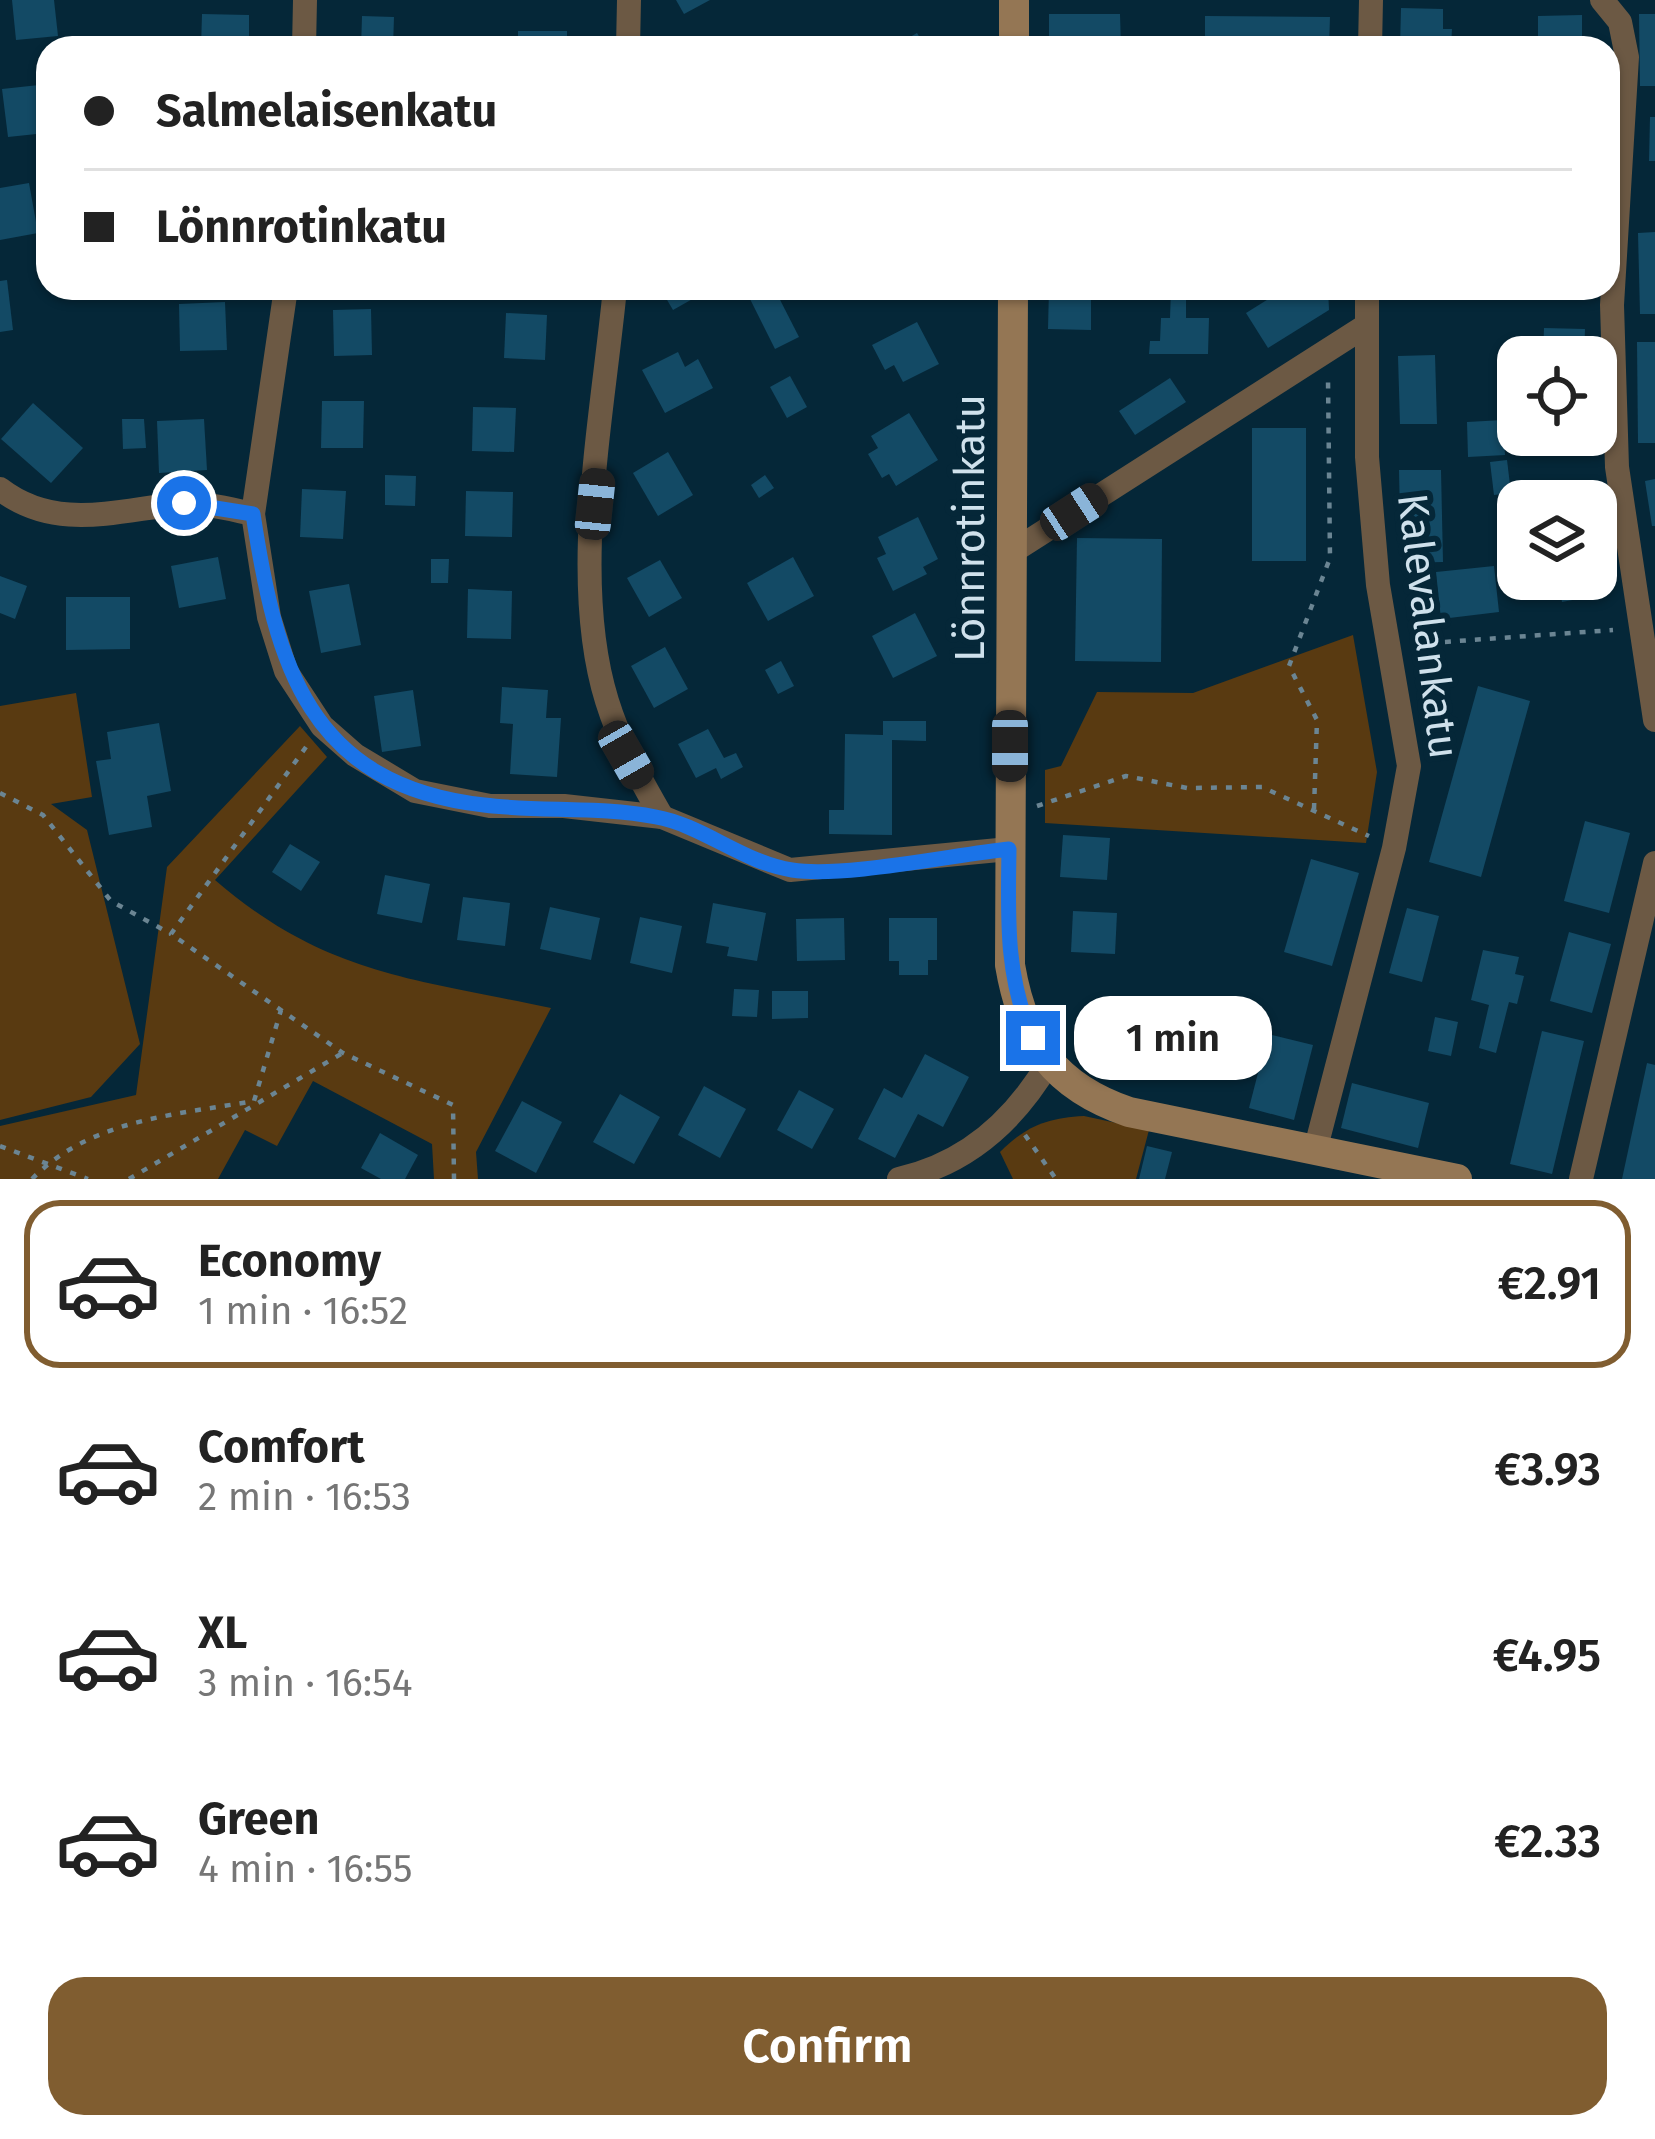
<!DOCTYPE html>
<html lang="en">
<head>
<meta charset="utf-8">
<style>
  :root { --surface:#fff; --page:#f2f2f2; --text:#222; --muted:#767676; --line:#e0e0e0; --accent:#805d30 }
  body { margin:0; font-family:"Fira Sans",sans-serif; background:var(--page); color:var(--text); height:100vh; display:flex; flex-direction:column; font-size:45px; white-space:nowrap }
  * { box-sizing:border-box; margin:0 }
  p { font-size:39px; color:var(--muted) }
  .icon { flex:none; width:66px; height:66px; fill:none; stroke:currentColor; stroke-width:2; stroke-linecap:round; stroke-linejoin:round }
  .map { position:relative; height:1179px; overflow:hidden }
  .drawer { display:flex; flex-direction:column; background:var(--surface); flex:1 }
  .drawer>* { flex:none }
  .banner { position:absolute; left:36px; top:36px; width:1584px; height:264px; border-radius:36px; box-shadow:0 3px 9px #0004; display:grid; align-content:center; height:264px; padding:0 48px; background:var(--surface) }
  .buttons { position:absolute; left:1497px; top:336px; display:grid; gap:24px }
  .buttons a { display:grid; place-items:center; width:120px; height:120px; border-radius:24px; background:var(--surface); box-shadow:0 3px 9px #0004; font-size:60px }
  .end { position:absolute; width:54px; height:54px; margin:-27px; border:15px solid #1a73e8; background:#fff; box-shadow:0 0 0 6px #fff }
  .from { border-radius:50% }
  .bubble { position:absolute; height:84px; border-radius:36px; background:var(--surface); box-shadow:0 3px 9px #0004; font-size:39px; font-weight:600; line-height:84px; text-align:center }
  .car { position:absolute; width:36px; height:72px; margin:-36px -18px; border-radius:15px; box-shadow:0 0 9px 3px #0007; background:linear-gradient(#222 24%,#8ab4d8 0 40%,#222 0 76%,#8ab4d8 0 86%,#222 0) }
  .banner b { display:flex; align-items:center; gap:42px; height:114px; font-size:45px }
  .banner b+b { border-top:3px solid var(--line) }
  .banner i { width:30px; height:30px; background:var(--text) }
  ul { padding:21px 0 0; list-style:none }
  li { display:flex; align-items:center; gap:36px; height:168px; margin:0 24px 18px; padding:0 24px; border:6px solid transparent; border-radius:36px }
  li div { flex:1 }
  li b { display:block; font-size:45px }
  li em { font-style:normal; font-weight:600 }
  li.current { border-color:var(--accent) }
  li>.icon { width:108px; height:108px; stroke-width:1.5 }
  .primary-button { display:flex; gap:24px; margin-top:auto; padding:24px 48px }
  .primary-button a { flex:1; height:138px; border-radius:36px; background:var(--accent); color:#fff; font-size:48px; font-weight:600; line-height:138px; text-align:center }
  .map>svg:first-child { display:block }
</style>
</head>
<body>
<div class="map">
<svg width="1655" height="1179" viewBox="0 0 1655 1179">
  <rect width="100%" height="100%" fill="#052738"/>
  <g fill="#593a11">
    <path d="M1353,635L1377,772L1366,843L1045,823V770L1061,766L1097,692L1193,693Z"/>
    <path d="M76,693L92,797L51,804L87,830L140,1044L91,1097L0,1120V706Z"/>
    <path d="M300,726L327,757L215,880C325,975 415,979 551,1008L476,1152L478,1179H434L432,1144L313,1081L277,1146L245,1130L218,1179H0V1126L136,1095L167,867Z"/>
    <path d="M1084,1116L1149,1130L1136,1179H1013L1000,1152C1026,1126 1047,1118 1084,1116Z"/>
  </g>
  <g fill="#134a65">
    <path d="M12,0H54L58,36L16,40Z"/>
    <path d="M676,0H710L684,14Z"/>
    <path d="M1401,8L1443,9V29H1452L1451,47L1400,48Z"/>
    <path d="M202,14L249,15V48H201Z"/>
    <path d="M1049,14H1120L1121,48H1049Z"/>
    <path d="M1639,14H1655V86H1640Z"/>
    <path d="M1582,15V48H1538V16Z"/>
    <path d="M362,16L394,17L393,48H361Z"/>
    <path d="M1205,16L1330,17L1329,48H1205Z"/>
    <rect x="518" y="31" width="49" height="17"/>
    <path d="M917,33L926,48H891Z"/>
    <path d="M39,85L46,133L8,137L2,89Z"/>
    <path d="M1650,117H1655V161H1649Z"/>
    <path d="M29,183L38,233L0,240V188Z"/>
    <path d="M1655,232V314H1640L1638,233Z"/>
    <path d="M7,280L13,330L0,332V281Z"/>
    <path d="M660,288H712L673,310Z"/>
    <path d="M761,288H774L799,337L775,349L748,295Z"/>
    <path d="M1049,288H1091V330L1048,329Z"/>
    <path d="M1171,288H1186V318H1209L1208,354H1149L1150,341H1160L1161,318H1170Z"/>
    <path d="M1286,288H1328L1329,310L1268,348L1246,313Z"/>
    <path d="M225,302L227,350L180,351L179,304Z"/>
    <path d="M371,309L372,355L334,356L333,310Z"/>
    <path d="M506,313L547,315L545,360L504,358Z"/>
    <path d="M917,322L939,364L903,382L894,365L885,370L872,345Z"/>
    <path d="M1544,328L1585,329L1584,357H1543Z"/>
    <path d="M1637,342H1655V443H1638Z"/>
    <path d="M678,352L685,367L698,359L713,388L665,413L642,370Z"/>
    <path d="M1435,355L1437,424H1400L1398,356Z"/>
    <path d="M790,376L807,407L787,418L770,387Z"/>
    <path d="M1170,378L1186,402L1135,435L1119,411Z"/>
    <path d="M322,401H364L363,448H321Z"/>
    <path d="M33,403L83,448L51,483L1,439Z"/>
    <path d="M473,407L516,408L514,452L472,451Z"/>
    <path d="M909,413L938,460L896,486L889,474L882,478L868,454L878,448L871,436Z"/>
    <path d="M122,419H144L146,448L123,449Z"/>
    <path d="M204,419L207,470L159,473L157,421Z"/>
    <path d="M1503,420L1505,455L1468,457L1467,422Z"/>
    <rect x="1252" y="428" width="54" height="133"/>
    <path d="M1540,435H1581L1580,448L1539,446Z"/>
    <path d="M668,452L693,495L658,516L633,473Z"/>
    <path d="M1507,460L1511,493L1494,495L1490,462Z"/>
    <path d="M1399,470H1441L1443,562L1401,563Z"/>
    <path d="M385,475L416,476L415,506L385,505Z"/>
    <path d="M765,475L774,488L759,498L751,485Z"/>
    <path d="M1655,479V526H1652L1645,481Z"/>
    <path d="M302,489L346,491L343,539L300,537Z"/>
    <path d="M466,491L513,492L512,537L465,536Z"/>
    <path d="M918,517L938,559L923,567L927,574L893,591L877,558L886,554L878,537Z"/>
    <path d="M1077,538L1162,539L1161,662L1075,661Z"/>
    <path d="M218,557L226,599L179,608L171,566Z"/>
    <path d="M793,557L814,596L768,621L747,583Z"/>
    <path d="M431,559H449L448,583H431Z"/>
    <path d="M660,560L682,598L649,617L627,578Z"/>
    <path d="M1598,560L1604,594L1562,602L1558,579H1596Z"/>
    <path d="M1494,566L1499,612L1441,619L1436,572Z"/>
    <path d="M0,576L27,586L15,619L0,613Z"/>
    <path d="M349,584L361,645L321,653L309,591Z"/>
    <path d="M468,589L512,591L511,639L467,638Z"/>
    <path d="M66,597H130V649L66,650Z"/>
    <path d="M915,613L937,656L893,678L872,636Z"/>
    <path d="M665,647L688,689L654,708L631,666Z"/>
    <path d="M781,661L794,686L778,694L765,670Z"/>
    <path d="M1478,686L1530,701L1481,877L1429,862Z"/>
    <path d="M502,687L548,690L546,718H561L557,777L510,774L513,724L500,723Z"/>
    <path d="M413,690L421,746L382,752L374,696Z"/>
    <path d="M883,721H926V741L892,740V835L829,834V810H844L845,734L883,735Z"/>
    <path d="M159,723L171,791L147,796L152,827L109,835L96,761L111,759L107,732Z"/>
    <path d="M708,729L724,758L736,753L743,767L721,779L716,768L696,778L678,744Z"/>
    <path d="M1585,821L1630,833L1609,913L1564,901Z"/>
    <path d="M1063,835L1110,838L1107,880L1060,877Z"/>
    <path d="M290,844L320,862L301,891L272,872Z"/>
    <path d="M1311,859L1359,873L1332,966L1284,952Z"/>
    <path d="M385,875L430,884L422,923L377,914Z"/>
    <path d="M463,897L510,903L505,946L457,940Z"/>
    <path d="M713,903L766,913L757,961L727,956L729,947L706,943Z"/>
    <path d="M550,907L600,918L591,960L540,949Z"/>
    <path d="M1407,908L1439,916L1422,982L1389,973Z"/>
    <path d="M1073,911L1117,913L1115,954L1071,952Z"/>
    <path d="M640,917L682,926L672,973L630,963Z"/>
    <path d="M844,918L845,960L797,961L796,919Z"/>
    <path d="M889,918H937V960H928V975H899V961H889Z"/>
    <path d="M1569,932L1611,944L1592,1013L1550,1001Z"/>
    <path d="M1483,950L1519,957L1515,974L1524,976L1517,1004L1509,1002L1496,1053L1479,1048L1489,1005L1471,1000Z"/>
    <path d="M734,989L759,990L757,1017L732,1016Z"/>
    <path d="M772,991H808V1018L772,1019Z"/>
    <path d="M1098,1008L1151,1010L1149,1056L1096,1053Z"/>
    <path d="M1435,1017L1458,1022L1451,1056L1428,1051Z"/>
    <path d="M1542,1031L1584,1041L1552,1174L1510,1164Z"/>
    <path d="M1268,1034L1313,1045L1294,1120L1249,1108Z"/>
    <path d="M925,1054L969,1077L943,1127L918,1114L895,1158L858,1139L884,1088L902,1098Z"/>
    <path d="M1647,1063L1655,1065V1179H1622Z"/>
    <path d="M1352,1083L1429,1103L1418,1148L1341,1128Z"/>
    <path d="M704,1086L746,1109L720,1158L678,1135Z"/>
    <path d="M799,1090L834,1109L812,1149L777,1130Z"/>
    <path d="M620,1094L660,1117L634,1164L593,1142Z"/>
    <path d="M522,1101L562,1122L536,1173L495,1151Z"/>
    <path d="M380,1133L418,1155L405,1179H381L361,1168Z"/>
    <path d="M1147,1146L1172,1152L1165,1179H1139Z"/>
  </g>
  <g fill="none" stroke-linecap="round" stroke-linejoin="round">
    <g stroke="#6b8593" stroke-width="4.5" stroke-dasharray="6 9" stroke-linecap="butt">
      <path d="M1415,644L1613,630"/>
      <path d="M306,747L171,934L343,1053L453,1105L454,1179"/>
      <path d="M0,793L43,815L111,901L171,934"/>
      <path d="M1037,806L1126,776L1187,788L1262,787L1369,836"/>
      <path d="M1314,809L1317,720L1289,666L1330,558L1328,379"/>
      <path d="M1025,1135L1056,1179"/>
      <path d="M0,1146L88,1179"/>
      <path d="M32,1179C91,1119 175,1115 254,1101L281,1010"/>
      <path d="M129,1179L341,1054"/>
    </g>
    <g stroke="#6c5944" stroke-width="24">
      <path d="M1602,0L1620,22L1627,57L1612,305L1617,467L1655,720"/>
      <path d="M304,48L305,0"/>
      <path d="M628,48L629,0"/>
      <path d="M1370,48L1371,0"/>
      <path d="M286,288L253,514L269,617L286,671L322,726L355,755L415,791L490,806H564L662,817L790,870L1009,849"/>
      <path d="M615,288C603,414 569,579 607,701C620,743 640,779 662,817"/>
      <path d="M0,489C56,532 117,510 179,504C204,502 229,509 253,514"/>
      <path d="M1012,552L1367,325"/>
      <path d="M1316,1147L1394,848L1409,766L1378,585L1367,457V288"/>
      <path d="M899,1179C966,1164 1015,1120 1049,1062"/>
      <path d="M1581,1179L1655,863"/>
    </g>
    <g stroke="#947654" stroke-width="30">
      <path d="M1014,48V0"/>
      <path d="M1013,288L1010,965C1023,1042 1055,1087 1129,1112L1457,1179"/>
    </g>
  </g>
  <g fill="none" stroke-linecap="round" stroke-linejoin="round">
    <path stroke="#1a73e8" stroke-width="15" d="M184,503L253,514C276,664 308,785 484,805C541,812 599,806 656,817C702,825 744,863 792,870C844,878 952,855 1009,849C1008,915 1005,978 1033,1038"/>
  </g>
  <g text-anchor="middle" stroke-width="12" stroke-linejoin="round" paint-order="stroke">
    <g font-size="42" fill="#cfe1ec" stroke="#052738">
      <text transform="translate(969 528) rotate(-90)" y="15">Lönnrotinkatu</text>
      <text transform="translate(1429 626) rotate(83)" y="15">Kalevalankatu</text>
    </g>
  </g>
</svg>
<div class="buttons">
<a><svg class="icon" aria-label="locate" viewBox="0 0 24 24"><circle cx="12" cy="12" r="6"/><path d="M12 2v4M12 18v4M2 12h4M18 12h4"/></svg></a>
<a><svg class="icon" aria-label="layers" viewBox="0 0 24 24"><path d="M12 4l9 5-9 5-9-5zM3 14l9 5 9-5"/></svg></a>
</div>
<i class="end from" style="left:184px;top:503px"></i>
<i class="end" style="left:1033px;top:1038px"></i>
<div class="bubble" style="left:1074px;top:996px;width:198px">1 min</div>
<i class="car" style="left:595px;top:504px;rotate:6deg"></i>
<i class="car" style="left:1074px;top:512px;rotate:57deg"></i>
<i class="car" style="left:1010px;top:746px;rotate:180deg"></i>
<i class="car" style="left:626px;top:755px;rotate:150deg"></i>
<div class="banner">
<b><i class="from"></i>Salmelaisenkatu</b>
<b><i></i>Lönnrotinkatu</b>
</div>
</div>
<section class="drawer">
<ul>
<li class="current"><svg class="icon" aria-label="car" viewBox="0 0 24 24"><path d="M5 17H2v-5l4-1 3-4h7l3 4 3 1v5h-3M9 17h6M6 11h13"/><circle cx="7" cy="17" r="2"/><circle cx="17" cy="17" r="2"/></svg><div><b>Economy</b><p>1 min · 16:52</p></div><em>€2.91</em></li>
<li><svg class="icon" aria-label="car" viewBox="0 0 24 24"><path d="M5 17H2v-5l4-1 3-4h7l3 4 3 1v5h-3M9 17h6M6 11h13"/><circle cx="7" cy="17" r="2"/><circle cx="17" cy="17" r="2"/></svg><div><b>Comfort</b><p>2 min · 16:53</p></div><em>€3.93</em></li>
<li><svg class="icon" aria-label="car" viewBox="0 0 24 24"><path d="M5 17H2v-5l4-1 3-4h7l3 4 3 1v5h-3M9 17h6M6 11h13"/><circle cx="7" cy="17" r="2"/><circle cx="17" cy="17" r="2"/></svg><div><b>XL</b><p>3 min · 16:54</p></div><em>€4.95</em></li>
<li><svg class="icon" aria-label="car" viewBox="0 0 24 24"><path d="M5 17H2v-5l4-1 3-4h7l3 4 3 1v5h-3M9 17h6M6 11h13"/><circle cx="7" cy="17" r="2"/><circle cx="17" cy="17" r="2"/></svg><div><b>Green</b><p>4 min · 16:55</p></div><em>€2.33</em></li>
</ul>
<div class="primary-button"><a>Confirm</a></div>
</section>
</body>
</html>
